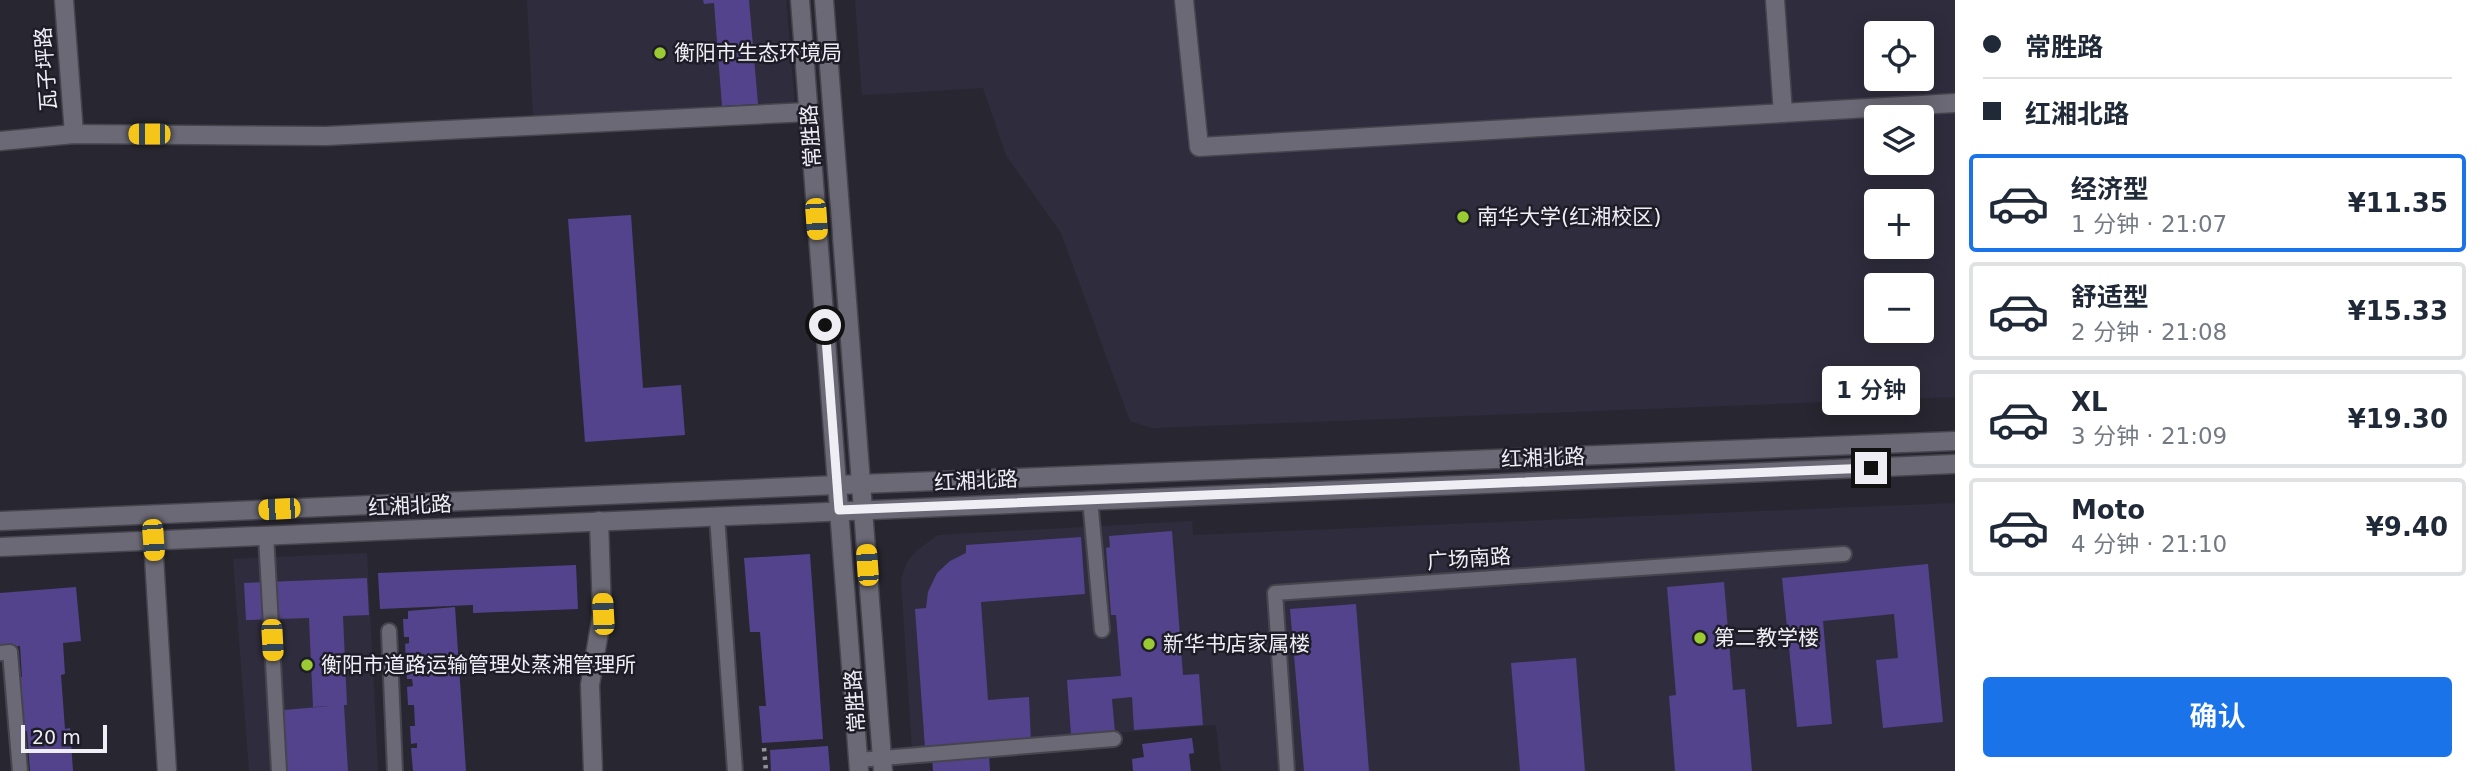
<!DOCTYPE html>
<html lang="zh">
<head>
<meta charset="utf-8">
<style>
  :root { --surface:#fff; --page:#f6f6f7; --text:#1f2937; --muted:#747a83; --line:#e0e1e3; --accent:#1a73e8 }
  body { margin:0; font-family:"DejaVu Sans","Noto Sans SC",sans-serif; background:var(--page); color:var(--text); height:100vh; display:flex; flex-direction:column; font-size:26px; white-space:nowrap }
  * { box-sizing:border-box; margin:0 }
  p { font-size:23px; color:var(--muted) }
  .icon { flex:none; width:38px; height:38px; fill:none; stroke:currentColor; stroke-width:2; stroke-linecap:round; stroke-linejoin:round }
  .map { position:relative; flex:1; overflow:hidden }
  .side { display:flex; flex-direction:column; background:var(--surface); width:525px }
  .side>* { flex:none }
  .banner { display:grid; align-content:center; height:154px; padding:0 28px; background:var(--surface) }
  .fabs { position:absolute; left:1864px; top:21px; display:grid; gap:14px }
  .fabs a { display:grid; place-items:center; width:70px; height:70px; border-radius:7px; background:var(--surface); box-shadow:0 4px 18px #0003; font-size:35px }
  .scale { position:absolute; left:21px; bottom:18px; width:86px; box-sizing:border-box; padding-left:7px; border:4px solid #efeef5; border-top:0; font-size:19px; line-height:24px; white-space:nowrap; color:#efeef5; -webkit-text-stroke:5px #1e1d27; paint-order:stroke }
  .end { position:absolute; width:32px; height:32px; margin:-16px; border:9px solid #efeef5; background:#111; box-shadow:0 0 0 4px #111 }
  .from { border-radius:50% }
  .bubble { position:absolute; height:49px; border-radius:7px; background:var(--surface); box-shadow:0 4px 18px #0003; font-size:23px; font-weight:600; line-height:49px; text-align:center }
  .car { position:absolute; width:21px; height:42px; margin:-21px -10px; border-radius:9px; box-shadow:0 0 5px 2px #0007; background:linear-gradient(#f5c518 24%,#345 0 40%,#f5c518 0 76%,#345 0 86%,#f5c518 0) }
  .banner b { display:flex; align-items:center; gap:24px; height:66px; font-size:26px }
  .banner b+b { border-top:2px solid var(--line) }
  .banner i { width:18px; height:18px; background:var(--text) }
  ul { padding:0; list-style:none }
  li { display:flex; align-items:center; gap:21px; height:98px; margin:0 14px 10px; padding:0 14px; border:4px solid var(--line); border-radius:7px }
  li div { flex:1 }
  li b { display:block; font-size:26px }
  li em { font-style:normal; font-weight:600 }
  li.current { border-color:var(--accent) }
  li>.icon { width:63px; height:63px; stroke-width:1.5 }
  .button { display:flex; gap:14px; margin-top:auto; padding:14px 28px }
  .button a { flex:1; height:80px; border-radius:7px; background:var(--accent); color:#fff; font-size:28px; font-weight:600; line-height:80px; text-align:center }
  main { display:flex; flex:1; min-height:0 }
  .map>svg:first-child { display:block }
</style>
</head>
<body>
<main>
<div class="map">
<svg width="1955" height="771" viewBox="0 0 1955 771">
  <rect width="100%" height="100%" fill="#282731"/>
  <g fill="#2f2d3d" fill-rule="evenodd">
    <path d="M527,0H786L795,106L533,116Z"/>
    <path d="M855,0H1955V397L1152,428L1130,421L1061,233L1006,155L983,88L862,95ZM1876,33H1922V79H1876ZM1876,117H1922V163H1876ZM1876,201H1922V247H1876ZM1876,285H1922V331H1876Z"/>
    <path d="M1955,503V771H1221L1216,725L912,749L901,579L907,562L916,551L938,535L1192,521L1193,535Z"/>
    <path d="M367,553L378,771H249L233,559Z"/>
  </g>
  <g fill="#53438d">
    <path d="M703,0H749L758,104L722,106L714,3L704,4Z"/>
    <path d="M631,215L643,388L681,385L685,435L585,442L568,219Z"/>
    <path d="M1172,531L1183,675L1199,674L1203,725L1134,730L1132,697L1112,699L1115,732L1071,735L1067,680L1121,676L1116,615H1111L1106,548L1110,547L1109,536Z"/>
    <path d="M1081,537L1085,594L981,602L988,700L1029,697L1031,741L925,748L915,609L926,608L928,592L937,573L950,561L966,553V545Z"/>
    <path d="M810,554L823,739L762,743L759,706H766L760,632H750L744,558Z"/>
    <path d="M1928,564L1943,722L1883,728L1876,660L1898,658L1894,614L1823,621L1832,724L1797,727L1782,578Z"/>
    <path d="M576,565L578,609L473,613V605L380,609L378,573Z"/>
    <path d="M367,578L369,615L343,616L347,705H344L348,771H287L284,710L330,706L313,707L309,618L246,620L244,583Z"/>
    <path d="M1724,582L1733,690L1745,689L1752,771H1675L1669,696L1676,695L1667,587Z"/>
    <path d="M76,587L81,641L63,643L65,674L61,675L65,729L70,728L73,771H30L27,731L23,732L18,677H22L20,646L0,648V593Z"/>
    <path d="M1356,604L1369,771H1304L1290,609Z"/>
    <path d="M455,607L466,771H413L411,748H417V743L411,744L410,726H415L414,705H408L407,687L413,686L412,679H407L405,644L409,643V637H404L403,619H408V611Z"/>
    <path d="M1576,658L1585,771H1520L1511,663Z"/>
    <path d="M1192,738L1194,753L1189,754L1191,771H1133L1132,759L1144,757L1142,744Z"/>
    <path d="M828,746L830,771H771L770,750Z"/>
    <path d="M989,754L990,771H933L932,758Z"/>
  </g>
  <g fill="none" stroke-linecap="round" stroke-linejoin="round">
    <g stroke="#46454e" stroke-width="18">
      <g id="service">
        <path d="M1090,499L1102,630"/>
        <path d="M717,516L735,771"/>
        <path d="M266,535L279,771"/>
        <path d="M389,631L395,771"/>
        <path d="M0,653L10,652L20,771"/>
        <path d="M858,760L1114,739"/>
        <path d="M1287,771L1275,593L1844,554"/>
      </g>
    </g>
    <g stroke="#46454e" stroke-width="21">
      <g id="minor">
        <path d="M64,0L74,134"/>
        <path d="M1184,0L1199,147L1955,103"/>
        <path d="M1775,0L1783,113"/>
        <path d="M0,141L74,134L326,136L808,112"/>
        <path d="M153,540L167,771"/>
        <path d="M593,771L590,685L602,614L599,521"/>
      </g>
    </g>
    <g stroke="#46454e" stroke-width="21">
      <g id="tertiary">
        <path d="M800,0L859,771"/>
        <path d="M824,0L883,771"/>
      </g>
    </g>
    <g stroke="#46454e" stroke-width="21">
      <g id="secondary">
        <path d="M0,521L861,484L1955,441"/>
        <path d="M0,547L1955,464"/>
      </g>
    </g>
    <path stroke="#94939c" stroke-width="4.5" stroke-dasharray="3.5 5" stroke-linecap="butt" d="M764,748L766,771"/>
    <use href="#service" stroke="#6a6975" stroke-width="14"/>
    <use href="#minor" stroke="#6a6975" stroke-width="18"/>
    <use href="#tertiary" stroke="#6a6975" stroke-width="18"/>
    <use href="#secondary" stroke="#6a6975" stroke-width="18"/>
  </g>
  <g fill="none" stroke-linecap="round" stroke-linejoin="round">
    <path stroke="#efeef5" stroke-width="9" d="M825,325L839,510L1871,468"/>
  </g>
  <g fill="#9bcb33" stroke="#1e1d27" stroke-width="2.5">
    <circle cx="660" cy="53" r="7"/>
    <circle cx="1463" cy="217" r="7"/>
    <circle cx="1700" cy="638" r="7"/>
    <circle cx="1149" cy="644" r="7"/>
    <circle cx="307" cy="665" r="7"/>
  </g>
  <g text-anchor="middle" stroke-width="5" stroke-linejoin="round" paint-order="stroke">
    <g font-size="21" fill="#efeef5" stroke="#1e1d27" text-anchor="start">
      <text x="674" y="60">衡阳市生态环境局</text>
      <text x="1477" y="224">南华大学(红湘校区)</text>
      <text x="1714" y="645">第二教学楼</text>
      <text x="1163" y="651">新华书店家属楼</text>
      <text x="321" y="672">衡阳市道路运输管理处蒸湘管理所</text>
    </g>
    <g font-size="21" fill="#efeef5" stroke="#1e1d27">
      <text transform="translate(46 69) rotate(-94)" y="7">瓦子坪路</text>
      <text transform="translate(811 136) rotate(-94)" y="7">常胜路</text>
      <text transform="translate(1543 458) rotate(-2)" y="7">红湘北路</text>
      <text transform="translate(976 481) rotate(-3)" y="7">红湘北路</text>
      <text transform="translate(410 506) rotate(-3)" y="7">红湘北路</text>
      <text transform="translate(1469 559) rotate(-4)" y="7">广场南路</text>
      <text transform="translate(855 701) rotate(-94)" y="7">常胜路</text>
    </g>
  </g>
</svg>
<div class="fabs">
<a><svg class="icon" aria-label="locate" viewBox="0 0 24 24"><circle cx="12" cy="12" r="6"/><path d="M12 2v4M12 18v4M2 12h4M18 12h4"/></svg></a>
<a><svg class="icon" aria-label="layers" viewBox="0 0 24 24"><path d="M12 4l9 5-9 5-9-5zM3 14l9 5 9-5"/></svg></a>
<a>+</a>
<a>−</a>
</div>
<div class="scale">20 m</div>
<i class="end from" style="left:825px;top:325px"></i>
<i class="end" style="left:1871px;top:468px"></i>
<div class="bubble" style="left:1822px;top:366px;width:98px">1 分钟</div>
<i class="car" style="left:149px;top:134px;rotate:270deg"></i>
<i class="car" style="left:816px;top:219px;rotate:176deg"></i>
<i class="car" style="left:279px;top:509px;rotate:267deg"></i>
<i class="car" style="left:153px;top:540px;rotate:176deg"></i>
<i class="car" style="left:867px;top:565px;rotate:356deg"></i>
<i class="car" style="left:603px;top:614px;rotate:357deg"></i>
<i class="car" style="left:272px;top:640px;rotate:177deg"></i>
</div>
<section class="side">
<div class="banner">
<b><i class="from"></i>常胜路</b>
<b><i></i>红湘北路</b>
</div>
<ul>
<li class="current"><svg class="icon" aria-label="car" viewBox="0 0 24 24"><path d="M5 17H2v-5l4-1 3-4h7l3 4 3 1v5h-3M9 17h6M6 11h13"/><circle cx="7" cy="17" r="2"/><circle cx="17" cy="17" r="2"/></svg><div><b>经济型</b><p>1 分钟 · 21:07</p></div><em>¥11.35</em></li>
<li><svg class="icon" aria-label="car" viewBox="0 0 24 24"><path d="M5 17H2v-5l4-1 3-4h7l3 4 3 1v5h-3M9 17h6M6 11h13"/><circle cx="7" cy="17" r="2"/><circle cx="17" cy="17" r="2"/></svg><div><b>舒适型</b><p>2 分钟 · 21:08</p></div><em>¥15.33</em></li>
<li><svg class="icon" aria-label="car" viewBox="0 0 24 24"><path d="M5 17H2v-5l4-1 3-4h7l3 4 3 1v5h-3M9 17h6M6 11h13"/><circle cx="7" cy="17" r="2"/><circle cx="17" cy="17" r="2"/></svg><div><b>XL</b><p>3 分钟 · 21:09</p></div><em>¥19.30</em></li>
<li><svg class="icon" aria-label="car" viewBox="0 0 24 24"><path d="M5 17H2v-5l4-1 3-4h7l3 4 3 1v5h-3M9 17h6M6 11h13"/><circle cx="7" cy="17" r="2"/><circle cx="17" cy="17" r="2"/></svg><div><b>Moto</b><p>4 分钟 · 21:10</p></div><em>¥9.40</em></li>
</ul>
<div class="button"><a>确认</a></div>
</section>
</main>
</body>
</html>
